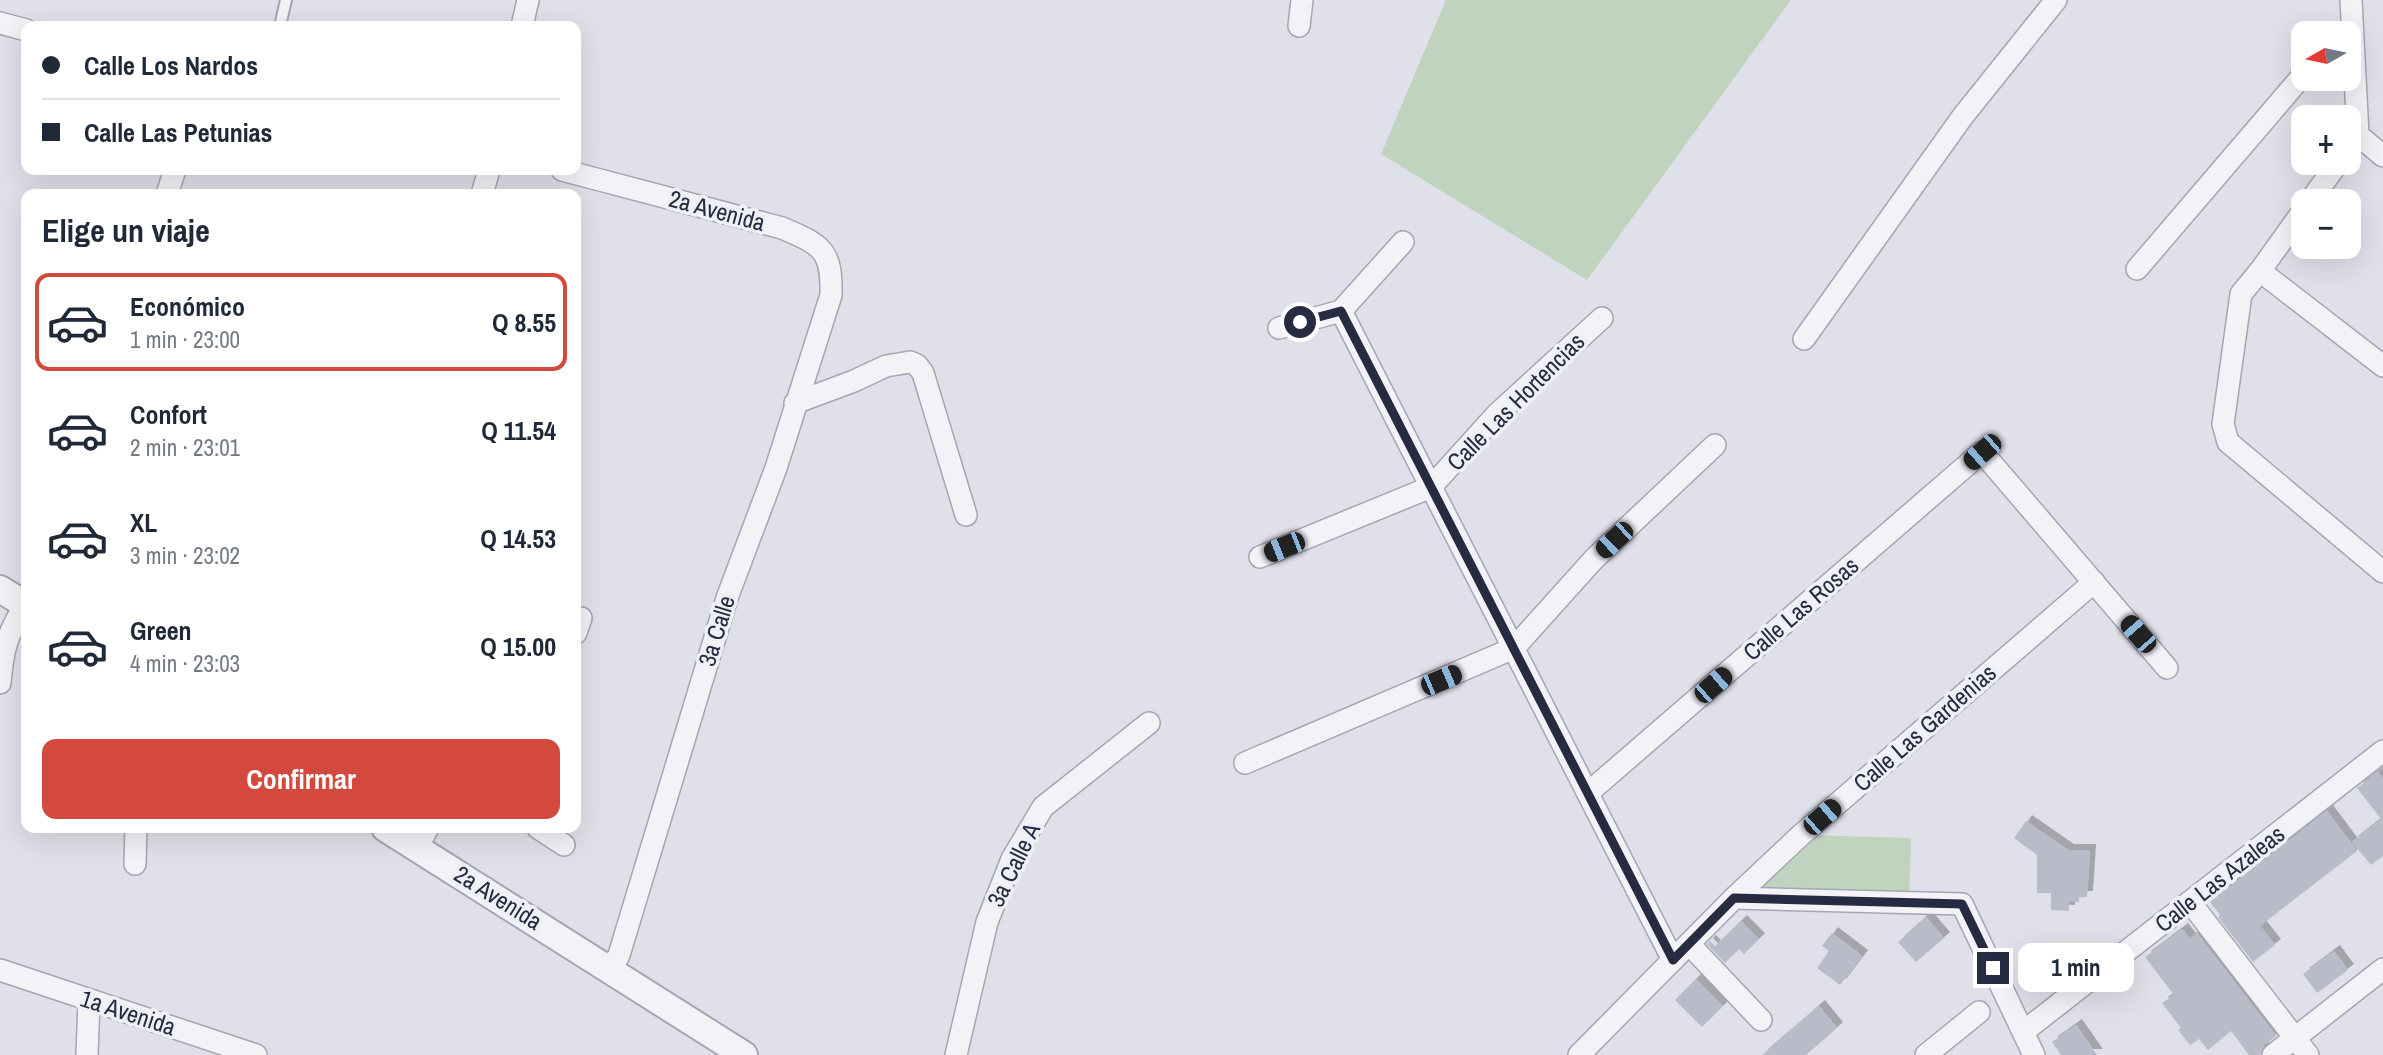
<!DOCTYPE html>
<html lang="es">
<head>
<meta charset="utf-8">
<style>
  :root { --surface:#fff; --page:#f2f2f3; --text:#1f2937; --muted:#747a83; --line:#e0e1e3; --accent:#d4493e }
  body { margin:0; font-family:"Archivo Narrow",sans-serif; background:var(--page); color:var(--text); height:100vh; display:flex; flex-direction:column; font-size:26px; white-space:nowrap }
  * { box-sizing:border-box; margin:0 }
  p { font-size:23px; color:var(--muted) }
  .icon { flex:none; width:38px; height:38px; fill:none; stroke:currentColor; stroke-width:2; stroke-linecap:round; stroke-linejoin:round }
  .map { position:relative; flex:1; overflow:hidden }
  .panel { position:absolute; left:21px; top:189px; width:560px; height:644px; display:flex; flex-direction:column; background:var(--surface); border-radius:14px; box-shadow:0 7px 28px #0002 }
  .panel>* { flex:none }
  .banner { position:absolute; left:21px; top:21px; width:560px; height:154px; border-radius:14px; box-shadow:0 7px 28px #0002; display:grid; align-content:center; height:154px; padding:0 21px; background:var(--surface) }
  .needle { width:46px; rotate:261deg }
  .buttons { position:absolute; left:2291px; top:21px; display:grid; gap:14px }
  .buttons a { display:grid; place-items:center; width:70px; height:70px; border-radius:14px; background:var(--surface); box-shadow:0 7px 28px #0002; font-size:35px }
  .end { position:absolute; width:32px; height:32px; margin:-16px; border:9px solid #272b41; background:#fff; box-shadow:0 0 0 4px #fff }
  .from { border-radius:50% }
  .bubble { position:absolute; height:49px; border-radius:14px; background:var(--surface); box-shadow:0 7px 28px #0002; font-size:23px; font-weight:700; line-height:49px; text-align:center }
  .car { position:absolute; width:21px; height:42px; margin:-21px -10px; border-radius:9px; box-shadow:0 0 5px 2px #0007; background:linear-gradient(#222 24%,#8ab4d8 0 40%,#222 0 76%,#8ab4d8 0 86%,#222 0) }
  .banner b { display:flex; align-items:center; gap:24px; height:66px; font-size:26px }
  .banner b+b { border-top:2px solid var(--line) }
  .banner i { width:18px; height:18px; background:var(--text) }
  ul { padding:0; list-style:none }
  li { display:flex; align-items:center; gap:21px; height:98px; margin:0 14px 10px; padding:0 7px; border:4px solid transparent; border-radius:14px }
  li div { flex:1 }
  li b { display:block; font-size:26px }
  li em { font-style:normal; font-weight:700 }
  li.on { border-color:var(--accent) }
  li>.icon { width:63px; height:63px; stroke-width:1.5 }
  h2 { padding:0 21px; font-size:32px; line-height:84px }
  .action { display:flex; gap:14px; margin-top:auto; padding:14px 21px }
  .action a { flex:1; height:80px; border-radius:14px; background:var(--accent); color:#fff; font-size:28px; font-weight:700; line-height:80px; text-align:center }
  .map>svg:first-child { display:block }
</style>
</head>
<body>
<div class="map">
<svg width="2383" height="1055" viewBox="0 0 2383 1055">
  <defs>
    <filter id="shadow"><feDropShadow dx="6" dy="-6" stdDeviation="0" flood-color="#0004"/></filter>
  </defs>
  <rect width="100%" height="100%" fill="#dfe0e9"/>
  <g fill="#c0d3bf">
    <path d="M1446,0H1791L1587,280L1381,154Z"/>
    <path d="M1801,835L1911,838L1909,902L1734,898Z"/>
  </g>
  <g fill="#b9bbc9" filter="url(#shadow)">
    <path d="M2378,772L2383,779V856L2371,865L2352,842L2381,819L2357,788Z"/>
    <path d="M2327,811L2357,851L2260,926L2275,945L2253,962L2218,917L2220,915L2210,902Z"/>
    <path d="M2026,821L2068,850H2090L2087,897H2079V902H2069V911L2051,910V893H2037V855L2014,838Z"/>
    <path d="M1926,917L1944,938L1916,962L1898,942Z"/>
    <path d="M1741,921L1759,939L1744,954L1739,949L1725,963L1707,944L1710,941L1715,946Z"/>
    <path d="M2182,929L2190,939L2197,933L2276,1036L2264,1045L2260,1055H2249L2231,1031L2208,1050L2199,1039L2190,1045L2178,1030L2181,1028L2162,1003L2174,995L2145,957Z"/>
    <path d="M1832,933L1862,956L1840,985L1817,968L1829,951L1822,946Z"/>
    <path d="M2334,951L2348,970L2317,993L2303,974Z"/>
    <path d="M1696,979L1723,1006L1702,1027L1675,1000Z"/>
    <path d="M1819,1006L1837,1028L1806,1055H1762Z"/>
    <path d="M2076,1025L2097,1055H2061L2052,1042Z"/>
  </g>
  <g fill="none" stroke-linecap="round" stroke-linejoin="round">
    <g stroke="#a4a6b3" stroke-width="14">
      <path id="service" d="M280,26L286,0"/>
    </g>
    <g stroke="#a4a6b3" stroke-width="24">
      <g id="minor">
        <path d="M2351,0L2358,135"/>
        <path d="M0,23L26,30"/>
        <path d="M522,26L528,0"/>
        <path d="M1299,26L1302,0"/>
        <path d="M2348,148L2358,135L2383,156"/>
        <path d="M562,170L782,228C822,245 832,250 831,295L776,468L727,598L619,955L611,969"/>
        <path d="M167,194L175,170"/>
        <path d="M482,194L489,170"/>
        <path d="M2310,201L2338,163"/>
        <path d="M2303,211L2260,271L2383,366"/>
        <path d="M2137,269L2303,75"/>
        <path d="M2260,271L2241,294L2223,424L2228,442L2383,572"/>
        <path d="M1341,311L1673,960"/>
        <path d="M1341,311L1403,242"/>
        <path d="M1279,328L1341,311"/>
        <path d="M1804,339L1963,116L2056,0"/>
        <path d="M795,403L854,381L886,366L910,362L917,365L923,373L966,515"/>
        <path d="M1260,557L1431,487L1497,414L1602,318"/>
        <path d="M576,633L581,618"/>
        <path d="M0,683C3,648 7,635 25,605"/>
        <path d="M1245,763L1514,648L1594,559L1715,445"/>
        <path d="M1588,793L1982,452L2167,668"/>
        <path d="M538,828L564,845"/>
        <path d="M417,848L428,828"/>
        <path d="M135,864L136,828"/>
        <path d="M1734,898L1962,904L2034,1055"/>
        <path d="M2190,902L2308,1055"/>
        <path d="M1689,944L1761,1020"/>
        <path d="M0,970L256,1055"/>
        <path d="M2023,1032L2383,751"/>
        <path d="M87,1055L89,1001"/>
        <path d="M956,1055L987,922L1012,859L1043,807L1149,723"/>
        <path d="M1579,1055L1734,898L1801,835L2094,582"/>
        <path d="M1926,1055L1979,1012"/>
        <path d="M2273,1055L2383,969"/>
      </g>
    </g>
    <g stroke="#a4a6b3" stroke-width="30">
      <g id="tertiary">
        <path d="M0,589L26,605"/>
        <path d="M385,828L744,1055"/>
      </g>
    </g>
    <use href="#service" stroke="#f2f2f7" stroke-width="10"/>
    <use href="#minor" stroke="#f2f2f7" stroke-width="21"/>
    <use href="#tertiary" stroke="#f2f2f7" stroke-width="26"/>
  </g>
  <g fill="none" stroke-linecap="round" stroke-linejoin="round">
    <path stroke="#272b41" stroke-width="9" d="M1300,322L1341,311L1673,960L1734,898L1962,904L1993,968"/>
  </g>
  <g text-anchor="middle" stroke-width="7" stroke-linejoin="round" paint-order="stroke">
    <g font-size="24" fill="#272b41" stroke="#eef0f6">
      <text transform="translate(717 211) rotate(15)" y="8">2a Avenida</text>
      <text transform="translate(1516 402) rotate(-45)" y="8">Calle Las Hortencias</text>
      <text transform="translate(1801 609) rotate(-41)" y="8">Calle Las Rosas</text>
      <text transform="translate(717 631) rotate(-73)" y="8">3a Calle</text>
      <text transform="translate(1925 728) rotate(-41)" y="8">Calle Las Gardenias</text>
      <text transform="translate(1014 865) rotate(-64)" y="8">3a Calle A</text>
      <text transform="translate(2220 879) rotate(-38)" y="8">Calle Las Azaleas</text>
      <text transform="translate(498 898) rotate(32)" y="8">2a Avenida</text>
      <text transform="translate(128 1013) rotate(18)" y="8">1a Avenida</text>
    </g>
  </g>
</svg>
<div class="buttons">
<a><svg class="needle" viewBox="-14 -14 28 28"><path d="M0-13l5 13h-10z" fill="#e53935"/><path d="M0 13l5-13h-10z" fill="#747a83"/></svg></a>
<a>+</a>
<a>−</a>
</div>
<i class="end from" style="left:1300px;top:322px"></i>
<i class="end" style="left:1993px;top:968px"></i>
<div class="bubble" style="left:2018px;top:943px;width:116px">1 min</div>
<i class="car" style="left:1982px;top:452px;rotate:229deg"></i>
<i class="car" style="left:1614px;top:540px;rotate:227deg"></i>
<i class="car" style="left:1284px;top:547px;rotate:248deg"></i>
<i class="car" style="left:2138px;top:634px;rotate:319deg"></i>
<i class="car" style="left:1441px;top:680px;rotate:67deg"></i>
<i class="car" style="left:1713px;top:685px;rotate:49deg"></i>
<i class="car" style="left:1822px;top:817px;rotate:49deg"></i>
<div class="banner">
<b><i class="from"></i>Calle Los Nardos</b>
<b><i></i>Calle Las Petunias</b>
</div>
<section class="panel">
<h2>Elige un viaje</h2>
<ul>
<li class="on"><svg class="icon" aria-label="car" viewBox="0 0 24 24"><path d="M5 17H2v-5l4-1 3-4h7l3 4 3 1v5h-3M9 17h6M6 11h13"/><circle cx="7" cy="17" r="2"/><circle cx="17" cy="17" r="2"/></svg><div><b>Económico</b><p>1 min · 23:00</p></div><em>Q 8.55</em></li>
<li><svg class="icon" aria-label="car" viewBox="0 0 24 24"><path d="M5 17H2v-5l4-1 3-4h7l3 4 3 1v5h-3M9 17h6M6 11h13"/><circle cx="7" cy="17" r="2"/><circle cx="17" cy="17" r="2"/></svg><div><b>Confort</b><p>2 min · 23:01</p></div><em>Q 11.54</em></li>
<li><svg class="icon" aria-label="car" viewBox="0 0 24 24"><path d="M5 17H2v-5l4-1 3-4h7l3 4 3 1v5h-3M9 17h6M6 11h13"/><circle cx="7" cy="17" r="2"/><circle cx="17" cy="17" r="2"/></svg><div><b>XL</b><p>3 min · 23:02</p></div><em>Q 14.53</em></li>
<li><svg class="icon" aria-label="car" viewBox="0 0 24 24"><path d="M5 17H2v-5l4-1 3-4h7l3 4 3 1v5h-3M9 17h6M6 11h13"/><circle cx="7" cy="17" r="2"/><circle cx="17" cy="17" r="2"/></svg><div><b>Green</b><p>4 min · 23:03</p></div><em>Q 15.00</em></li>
</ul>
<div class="action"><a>Confirmar</a></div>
</section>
</div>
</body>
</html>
